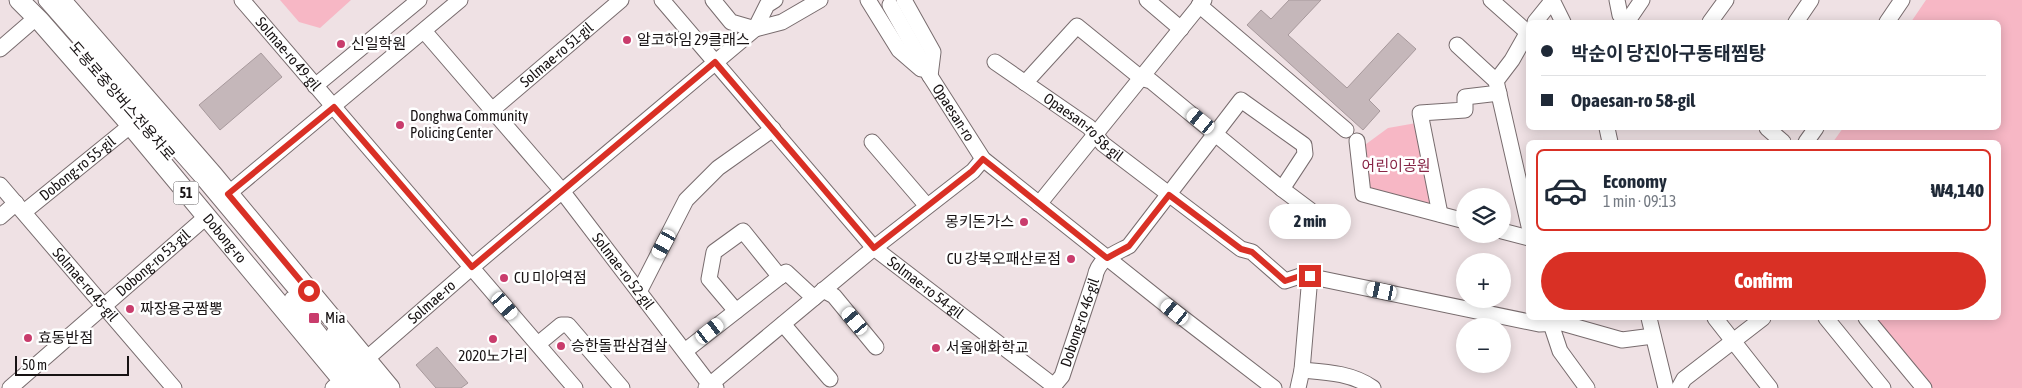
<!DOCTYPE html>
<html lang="en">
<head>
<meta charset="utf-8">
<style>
  :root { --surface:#fff; --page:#f6f6f7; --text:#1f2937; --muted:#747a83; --line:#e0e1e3; --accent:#d93025 }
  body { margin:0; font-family:"Asap Condensed","Noto Sans KR",sans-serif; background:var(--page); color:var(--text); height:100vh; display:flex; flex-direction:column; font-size:19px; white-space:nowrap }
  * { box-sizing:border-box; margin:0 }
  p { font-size:16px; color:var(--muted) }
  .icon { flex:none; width:28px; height:28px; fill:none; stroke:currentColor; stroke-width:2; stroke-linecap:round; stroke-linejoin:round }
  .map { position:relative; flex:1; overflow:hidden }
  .drawer { position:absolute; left:1526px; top:140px; width:475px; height:180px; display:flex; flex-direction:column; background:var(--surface); border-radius:8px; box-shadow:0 2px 12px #0003 }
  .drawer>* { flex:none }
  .banner { position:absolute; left:1526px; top:20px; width:475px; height:110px; border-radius:8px; box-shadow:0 2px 12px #0003; display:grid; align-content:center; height:110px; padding:0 15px; background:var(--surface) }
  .fabs { position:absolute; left:1456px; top:188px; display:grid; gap:10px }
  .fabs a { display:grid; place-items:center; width:55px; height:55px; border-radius:50%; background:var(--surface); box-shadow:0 2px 12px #0003; font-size:25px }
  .scale { position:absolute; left:15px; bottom:12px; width:114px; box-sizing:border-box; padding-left:5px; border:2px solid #171213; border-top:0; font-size:14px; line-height:18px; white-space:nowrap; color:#171213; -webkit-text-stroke:4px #fff; paint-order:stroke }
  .end { position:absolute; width:22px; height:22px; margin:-11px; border:6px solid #d93025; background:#fff; box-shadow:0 0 0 2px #fff }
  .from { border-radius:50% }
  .bubble { position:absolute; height:35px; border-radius:18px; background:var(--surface); box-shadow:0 2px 12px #0003; font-size:16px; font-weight:800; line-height:35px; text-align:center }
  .car { position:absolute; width:15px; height:30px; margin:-15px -8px; border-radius:6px; box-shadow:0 0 4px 1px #0007; background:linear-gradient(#fff 24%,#345 0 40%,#fff 0 76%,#345 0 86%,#fff 0) }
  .banner b { display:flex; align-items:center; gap:18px; height:48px; font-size:19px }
  .banner b+b { border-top:1px solid var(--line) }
  .banner i { width:12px; height:12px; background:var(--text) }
  ul { padding:9px 0 0; list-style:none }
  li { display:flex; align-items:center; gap:15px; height:82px; margin:0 10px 8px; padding:0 5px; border:2px solid transparent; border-radius:8px }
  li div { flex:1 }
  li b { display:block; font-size:19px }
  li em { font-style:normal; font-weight:800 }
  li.selected { border-color:var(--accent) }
  li>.icon { width:45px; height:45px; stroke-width:1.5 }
  .button { display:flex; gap:10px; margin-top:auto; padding:10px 15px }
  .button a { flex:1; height:58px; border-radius:30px; background:var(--accent); color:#fff; font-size:20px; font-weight:800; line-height:58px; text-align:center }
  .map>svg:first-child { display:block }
</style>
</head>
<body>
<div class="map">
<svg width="2022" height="388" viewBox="0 0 2022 388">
  <rect width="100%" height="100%" fill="#efe1e4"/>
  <g fill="#f7b7c5">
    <path d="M280,0H351L320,28L299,22Z"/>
    <path d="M1926,0H2022V388H1925L1867,318H1999V142H1833L1843,128H1999V22H1911Z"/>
    <path d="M1422,122L1440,214L1365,194L1358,150L1388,128Z"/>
  </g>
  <g fill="#c5b7ba" stroke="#a7999c">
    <path d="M1289,0H1321L1288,35L1347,88L1398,33L1416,49L1369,100L1380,111L1363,130L1247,25L1261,10L1271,19Z"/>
    <path d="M261,53L282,77L220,130L199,105Z"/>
    <path d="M437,347L468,383L461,388H436L416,365Z"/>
  </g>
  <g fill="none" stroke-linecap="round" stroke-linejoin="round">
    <g stroke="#786c6e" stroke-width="17">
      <g id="minor">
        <path d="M46,0L200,175L309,305"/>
        <path id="s1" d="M242,0L575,388"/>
        <path id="s2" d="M662,0L874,248L1054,386"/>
        <path d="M713,0L731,22L755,29L782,22L820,0"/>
        <path d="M868,0L899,50L921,69"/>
        <path d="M904,0L933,52L930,76"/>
        <path d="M1147,0L1181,29"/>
        <path d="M1491,0L1527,32"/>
        <path d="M1552,0L1563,22"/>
        <path d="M1617,0L1620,15L1625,22"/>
        <path id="s3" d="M890,5L930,76L983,159L1175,312L1274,388"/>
        <path d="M1199,5L1346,130"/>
        <path d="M1535,22L1552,1"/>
        <path d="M1627,22L1642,0"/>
        <path d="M1710,22L1726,0"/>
        <path d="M1796,22L1811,0"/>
        <path d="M1887,22L1902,0"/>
        <path id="s4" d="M424,31L562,191L710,385L716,388"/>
        <path d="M1457,45L1496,81"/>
        <path d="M0,49L37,17"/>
        <path id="s5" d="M995,62L1089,127L1103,144L1241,249L1252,252L1285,281L1303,275L1539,324L1562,323L1622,340L1653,336"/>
        <path d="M1496,81L1529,226"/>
        <path d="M1496,81L1512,60L1529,30"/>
        <path d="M1025,83L1077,26L1141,78L1151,81L1282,189L1310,210"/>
        <path d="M315,86L419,0"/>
        <path id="s6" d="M492,110L621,0"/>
        <path d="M1607,128L1610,142"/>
        <path d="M1767,128L1783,142"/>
        <path d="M1357,141L1363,194L1465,221"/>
        <path d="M872,142L927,206"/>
        <path d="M1806,142L1816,128"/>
        <path id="s7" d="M0,185L174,388"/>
        <path d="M228,194L460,0"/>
        <path d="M1039,204L1204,0"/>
        <path id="s8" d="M24,212L130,126"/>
        <path d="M1440,214L1420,113L1465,110V97L1499,93"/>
        <path d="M0,217L16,203"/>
        <path d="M1502,231L1529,238"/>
        <path d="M823,290L834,296L876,347"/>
        <path d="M639,292L686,200L718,168L773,129"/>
        <path d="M292,299L362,388"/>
        <path d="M736,311L709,279L714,252L743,231L780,277"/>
        <path d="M1549,318L1560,351L1587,388"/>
        <path d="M1649,318L1666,388"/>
        <path d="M1715,318L1770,388"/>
        <path d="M1826,318L1883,388"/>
        <path d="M1866,318L1924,388"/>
        <path d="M783,324L830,379"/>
        <path d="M334,333L375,388"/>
        <path d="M538,344L561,325H568L622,388"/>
        <path d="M685,351L786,272L814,298"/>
        <path d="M1302,370C1326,372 1352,373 1373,388"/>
        <path id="s9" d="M10,388L206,217"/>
        <path id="s10" d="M333,388L472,267L755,29L767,5L775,0"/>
        <path d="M706,388L874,248L973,171L983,159"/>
        <path id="s11" d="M1052,388L1062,376L1095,277C1098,259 1114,254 1129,246L1241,100L1304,145L1305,154L1282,189"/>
        <path d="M1298,388L1302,370L1310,276"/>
        <path d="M1679,388L1684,379L1763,318"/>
      </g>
    </g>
    <g stroke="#786c6e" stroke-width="21">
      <g id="major">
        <path id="s12" d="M19,0L40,21L123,116L349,388"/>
        <path d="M61,0L214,176L390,388"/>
      </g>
    </g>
    <use href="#minor" stroke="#fff" stroke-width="15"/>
    <use href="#major" stroke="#fff" stroke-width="19"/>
  </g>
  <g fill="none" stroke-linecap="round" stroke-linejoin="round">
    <path stroke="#d93025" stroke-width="6" d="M309,291L228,194L334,107L472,267L715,62L874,248L972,171L983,159L1107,258L1129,246L1169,195L1241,249L1252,252L1285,281L1303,275L1310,276"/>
  </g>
  <g fill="#c93c6c" stroke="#fff" stroke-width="2">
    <circle cx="627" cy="40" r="5"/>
    <circle cx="341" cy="44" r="5"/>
    <circle cx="400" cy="125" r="5"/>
    <circle cx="1024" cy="222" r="5"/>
    <circle cx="1071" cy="259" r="5"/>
    <circle cx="504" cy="278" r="5"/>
    <circle cx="130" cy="309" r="5"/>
    <rect x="308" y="312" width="12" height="12" rx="2.5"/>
    <circle cx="28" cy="338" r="5"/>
    <circle cx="493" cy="339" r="5"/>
    <circle cx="561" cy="346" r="5"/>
    <circle cx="936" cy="348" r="5"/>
  </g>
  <g text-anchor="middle" stroke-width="5" stroke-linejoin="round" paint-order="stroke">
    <rect fill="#fff" stroke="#5d595a" stroke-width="1" x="173.5" y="181.5" width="25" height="23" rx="4"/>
    <g font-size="14" font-weight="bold" fill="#171213">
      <text x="186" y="198">51</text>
    </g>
    <g font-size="15" fill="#171213" stroke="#fff" text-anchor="start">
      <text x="637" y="45">알코하임 29클래스</text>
      <text x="351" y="49">신일학원</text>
      <text x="410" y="121">Donghwa Community<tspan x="410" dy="17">Policing Center</tspan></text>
      <text x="1014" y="227" text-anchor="end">몽키돈가스</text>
      <text x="1061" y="264" text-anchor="end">CU 강북오패산로점</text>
      <text x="514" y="283">CU 미아역점</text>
      <text x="140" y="314">짜장용궁짬뽕</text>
      <text x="325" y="323">Mia</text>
      <text x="38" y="343">효동반점</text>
      <text x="571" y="351">승한돌판삼겹살</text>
      <text x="946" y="353">서울애화학교</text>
      <text x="493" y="361" text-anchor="middle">2020노가리</text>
    </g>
    <g font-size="15" fill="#171213" stroke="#fff">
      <text dy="5" stroke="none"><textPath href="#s1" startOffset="71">Solmae-ro 49-gil</textPath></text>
      <text dy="5" stroke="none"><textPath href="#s6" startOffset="85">Solmae-ro 51-gil</textPath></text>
      <text transform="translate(122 101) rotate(49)" y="5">도봉로중앙버스전용차로</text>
      <text dy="5" stroke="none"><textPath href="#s3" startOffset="125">Opaesan-ro</textPath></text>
      <text dy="5" stroke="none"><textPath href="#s5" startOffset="110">Opaesan-ro 58-gil</textPath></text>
      <text dy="5" stroke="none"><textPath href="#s8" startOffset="69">Dobong-ro 55-gil</textPath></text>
      <text dy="5" stroke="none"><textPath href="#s12" startOffset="315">Dobong-ro</textPath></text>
      <text dy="5" stroke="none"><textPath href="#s9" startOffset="190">Dobong-ro 53-gil</textPath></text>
      <text dy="5" stroke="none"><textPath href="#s4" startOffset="312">Solmae-ro 52-gil</textPath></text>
      <text dy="5" stroke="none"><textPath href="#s7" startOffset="131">Solmae-ro 45-gil</textPath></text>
      <text dy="5" stroke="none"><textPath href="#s2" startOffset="391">Solmae-ro 54-gil</textPath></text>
      <text dy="5" stroke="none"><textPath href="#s10" startOffset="131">Solmae-ro</textPath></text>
      <text dy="5" stroke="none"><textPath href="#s11" startOffset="72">Dobong-ro 46-gil</textPath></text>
    </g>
    <g font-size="15" fill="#882647" stroke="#fff">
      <text x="1396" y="171">어린이공원</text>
    </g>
  </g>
</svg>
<div class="fabs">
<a><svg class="icon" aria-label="layers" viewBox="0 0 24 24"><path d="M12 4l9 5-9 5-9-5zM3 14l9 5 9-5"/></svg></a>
<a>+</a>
<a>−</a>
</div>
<div class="scale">50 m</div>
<i class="end from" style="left:309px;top:291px"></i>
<i class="end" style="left:1310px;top:276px"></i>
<div class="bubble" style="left:1269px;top:204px;width:82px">2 min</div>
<i class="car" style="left:1201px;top:121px;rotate:309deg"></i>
<i class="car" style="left:664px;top:244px;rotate:209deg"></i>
<i class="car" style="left:1382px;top:291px;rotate:282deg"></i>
<i class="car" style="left:505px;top:306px;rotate:139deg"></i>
<i class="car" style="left:1175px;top:312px;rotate:309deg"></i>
<i class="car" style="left:855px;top:321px;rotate:320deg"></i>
<i class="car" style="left:710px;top:331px;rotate:52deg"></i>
<div class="banner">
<b><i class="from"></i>박순이 당진아구동태찜탕</b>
<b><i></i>Opaesan-ro 58-gil</b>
</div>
<section class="drawer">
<ul>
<li class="selected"><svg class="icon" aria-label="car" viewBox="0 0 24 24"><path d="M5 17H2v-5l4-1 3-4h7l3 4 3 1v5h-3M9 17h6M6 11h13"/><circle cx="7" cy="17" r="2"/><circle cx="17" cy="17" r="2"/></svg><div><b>Economy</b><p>1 min · 09:13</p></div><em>₩4,140</em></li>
</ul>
<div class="button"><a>Confirm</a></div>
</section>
</div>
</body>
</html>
